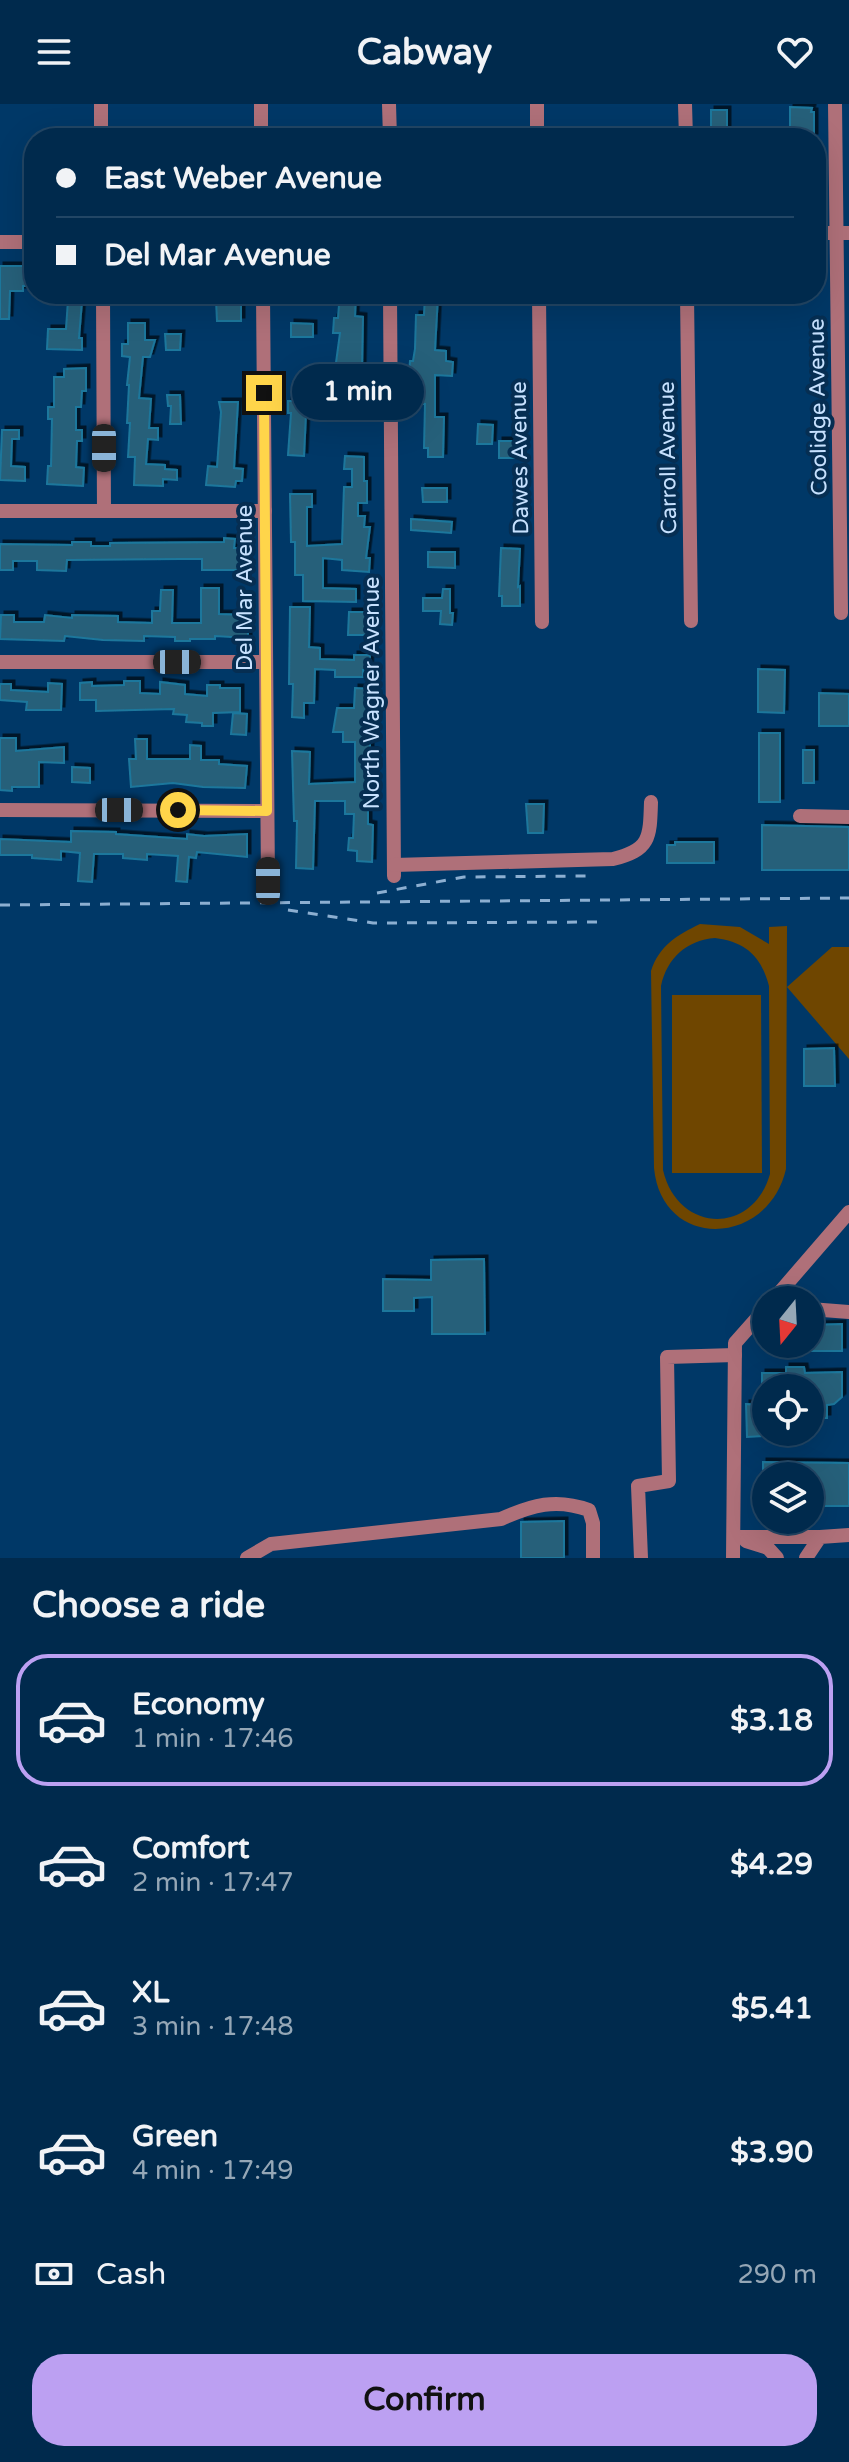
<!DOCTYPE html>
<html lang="en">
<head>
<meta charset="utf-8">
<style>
  :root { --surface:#002a4d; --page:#0a3254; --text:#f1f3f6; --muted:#95a7b6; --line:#224665; --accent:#bca0f2 }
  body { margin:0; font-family:"Varela Round",sans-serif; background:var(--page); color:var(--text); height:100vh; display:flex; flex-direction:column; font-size:30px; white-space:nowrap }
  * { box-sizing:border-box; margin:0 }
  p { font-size:26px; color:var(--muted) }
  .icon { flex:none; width:44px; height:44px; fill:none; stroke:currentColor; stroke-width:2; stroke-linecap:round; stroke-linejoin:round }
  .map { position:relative; height:1454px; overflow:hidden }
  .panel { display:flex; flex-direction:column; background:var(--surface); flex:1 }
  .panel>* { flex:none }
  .hud { position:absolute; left:24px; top:24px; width:802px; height:176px; border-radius:32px; box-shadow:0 8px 32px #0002,0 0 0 2px var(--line); display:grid; align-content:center; height:176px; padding:0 32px; background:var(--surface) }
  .needle { width:52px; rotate:198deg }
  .buttons { position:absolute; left:752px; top:1182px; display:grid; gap:16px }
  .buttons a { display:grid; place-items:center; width:72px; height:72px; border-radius:50%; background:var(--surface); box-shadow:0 8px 32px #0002,0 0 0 2px var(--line); font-size:40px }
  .end { position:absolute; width:36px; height:36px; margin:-18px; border:10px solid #ffd54a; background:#111; box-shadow:0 0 0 4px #111 }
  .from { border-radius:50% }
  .bubble { position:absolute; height:56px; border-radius:28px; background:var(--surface); box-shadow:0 8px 32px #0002,0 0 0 2px var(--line); font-size:26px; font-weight:700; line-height:56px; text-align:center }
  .car { position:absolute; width:24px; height:48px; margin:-24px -12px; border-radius:10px; box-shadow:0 0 6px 2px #0007; background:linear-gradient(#222 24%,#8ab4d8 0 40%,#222 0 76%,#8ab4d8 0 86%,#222 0) }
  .hud b { display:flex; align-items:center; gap:28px; height:76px; font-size:30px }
  .hud b+b { border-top:2px solid var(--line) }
  .hud i { width:20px; height:20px; background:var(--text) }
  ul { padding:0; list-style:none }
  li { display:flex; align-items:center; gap:24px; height:132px; margin:0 16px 12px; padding:0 16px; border:4px solid transparent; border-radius:32px }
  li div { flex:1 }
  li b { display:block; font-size:30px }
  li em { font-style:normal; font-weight:700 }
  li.on { border-color:var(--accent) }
  li>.icon { width:72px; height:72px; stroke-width:1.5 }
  h2 { padding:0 32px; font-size:36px; line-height:96px }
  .pay { display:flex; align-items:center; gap:20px; height:88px; padding:0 32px; font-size:30px }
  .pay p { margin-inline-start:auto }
  .action { display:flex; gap:16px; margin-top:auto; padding:16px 32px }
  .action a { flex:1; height:92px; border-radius:32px; background:var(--accent); color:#111; font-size:32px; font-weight:700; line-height:92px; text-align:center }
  header { display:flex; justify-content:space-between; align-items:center; height:104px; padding:0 32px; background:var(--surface); font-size:36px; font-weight:700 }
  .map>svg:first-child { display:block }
</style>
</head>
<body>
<header><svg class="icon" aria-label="menu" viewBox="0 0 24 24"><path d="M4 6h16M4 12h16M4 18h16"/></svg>Cabway<svg class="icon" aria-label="heart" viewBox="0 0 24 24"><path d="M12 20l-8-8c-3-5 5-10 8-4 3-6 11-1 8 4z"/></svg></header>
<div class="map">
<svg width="849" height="1454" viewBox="0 0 849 1454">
  <defs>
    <filter id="shadow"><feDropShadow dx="3.5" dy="-3.5" stdDeviation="0" flood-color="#0009"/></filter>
  </defs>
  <rect width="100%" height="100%" fill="#003867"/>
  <g fill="#6f4600" fill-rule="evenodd">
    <path d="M700,820L740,823L769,840V823L787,822L786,1065C768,1143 662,1147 654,1064L651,867C659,842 677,831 700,820ZM715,834C746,838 761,852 769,882L770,1070C752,1133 677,1128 663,1066L661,882C667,854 687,836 715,834Z"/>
    <path d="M832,843H849V955L787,883Z"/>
    <path d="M672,891H761L762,1069H672Z"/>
  </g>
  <g fill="#28607a" stroke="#1d779c" stroke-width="2" filter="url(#shadow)">
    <path d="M790,3L812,4L811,8H814V33L790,34Z"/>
    <rect x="711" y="6" width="16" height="28"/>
    <path d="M0,162H24V165L34,166V182H23V187H10L9,215H0Z"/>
    <path d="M222,190H241V217H217L216,196L222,195Z"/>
    <path d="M344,190H356L355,212L363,213L362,267L335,266L340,229H333L334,214H338L339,201H343Z"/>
    <path d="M425,191H438L435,246L446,247V257L453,258L452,272L435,271V313H444L443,353H428V344H424L425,300H414V269H409L410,257H413L415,245L416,211H424Z"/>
    <path d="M68,196L82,197L79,234H82V246L47,245L48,225H66Z"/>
    <path d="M128,219H145V236H155L150,253H143L139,294L151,295L149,324H158V336L148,335L146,360L165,361V365L177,366V376L163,375V382L134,381L135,353H128L130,319H127L129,281H127L130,253L122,252V240H128Z"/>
    <path d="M291,219L313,220V233H291Z"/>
    <path d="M165,230H181L180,246H166Z"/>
    <path d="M86,264V287H82L81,303H76V326H82V337H77L76,363L84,364L83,382L47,380L48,362H51L52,315H48V303H54V273H64V265Z"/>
    <path d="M300,277H312V283L323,284V297H342V309L306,310L304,352L288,351L291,309H288V297H296V284H300Z"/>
    <path d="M167,291H180L181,320H170L171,302H168Z"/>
    <path d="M219,298H238L234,364L243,365L242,377H236L235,383L206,381L208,362L217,363L221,308Z"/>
    <path d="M478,320L493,321L492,340H477Z"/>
    <path d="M2,326H19V335H12L11,362L25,363V377L0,376Z"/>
    <rect x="499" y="337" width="20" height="17"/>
    <path d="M345,352L364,353V377H367V399H358V412H365L364,423H370L366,454H370L369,468L342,466V456L323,454V484L356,485V498L303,497V471H295V438H291L290,390H312V403H307V442L342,440L344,383H352V365H344Z"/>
    <path d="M422,384H447V398H423Z"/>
    <path d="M411,415L452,418L451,429L411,426Z"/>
    <path d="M224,434L235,435L234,444H239V455H243L242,466H202V455H180L67,456L66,467L37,466V457H13V466H0V440L72,441V438H91V442H110V439L224,438Z"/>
    <path d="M501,444L520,445L518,483L520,482V502H502V492H499Z"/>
    <path d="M428,448H455V464L428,463Z"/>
    <path d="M201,484H219V510L248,511V534L215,532V535H190V537H175V533L144,532V537L103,536L65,532L64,537L0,535L1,511H14V518H44L45,511L72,514V511L118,512V518L152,519V507H160L161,486H173L172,519H201Z"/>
    <path d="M443,485H450V509H453L452,521L440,520L441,507H423V494H442Z"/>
    <path d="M290,503H310L309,543L320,544V555L354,556V551H370L369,566H363V573H335V566L315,565L314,599H304V614L292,613L293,580H289Z"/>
    <path d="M349,508H368L367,531H348Z"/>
    <path d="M758,565L785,566L784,609L758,608Z"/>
    <path d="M124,577H140V589L160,590V578L185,581V590L207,592V581H220V584H240V608L213,609V622H202V619L186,618L187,611L173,610L174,605L96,607V596H80V579L92,578V582L124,581Z"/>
    <path d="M48,579L62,580L61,606H26L27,598L0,596V580H11V586L48,588Z"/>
    <path d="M355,584L371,585L365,624H370V647H374V676H368V720L373,721L372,758L357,757V747L348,746L349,734H353L354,710H345V697H315L313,765L296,764L297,717H294L292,647L310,648L309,680L355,678V638H343V628H333L337,604H354Z"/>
    <path d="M819,589L849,590V622H819Z"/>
    <path d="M233,609L247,610L246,631L231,630Z"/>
    <rect x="759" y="629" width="21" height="69"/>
    <path d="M0,634H16V647L64,643V659L39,658V683H12V687L0,686Z"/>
    <path d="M135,635H147V655H190V641L201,642V656H219V660L247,662L245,684L203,683L173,679L131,683L129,655H136Z"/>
    <rect x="803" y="646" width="11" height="33"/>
    <path d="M72,663L90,664V679L72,678Z"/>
    <path d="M526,700H544L543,729H528Z"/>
    <path d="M762,721L849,723V766H762Z"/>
    <path d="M71,727L116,728V730L187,735V730L204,732L247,730V753L197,748L196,754L189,753L187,778L176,777L178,752L147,750V756L123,754V750H94L92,778L78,777L80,749L61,747V756L32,754V751H0V735L71,738Z"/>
    <path d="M675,738H714V759H667V741H675Z"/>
    <path d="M834,944L835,982H804V945Z"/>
    <path d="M484,1155L485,1230H432V1193L414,1194V1207H383V1175L431,1176V1156Z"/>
    <path d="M842,1220V1247H810V1221Z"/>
    <path d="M786,1263H804L805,1269L842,1268V1293L834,1300L827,1301V1314H810V1284H762V1269H786Z"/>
    <path d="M746,1300L766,1301V1332L747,1333Z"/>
    <path d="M763,1358L849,1359V1402H810V1372H763Z"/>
    <path d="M564,1417V1454H521V1418Z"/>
  </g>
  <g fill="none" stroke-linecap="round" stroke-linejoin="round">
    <g stroke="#af7079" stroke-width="14">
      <path d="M101,0V34"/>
      <path d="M261,0V34"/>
      <path d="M389,0L390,34"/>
      <path d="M537,0V34"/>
      <path d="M685,0L686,34"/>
      <path d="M835,0L841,509"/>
      <path d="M816,129H849"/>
      <path d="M0,138H34"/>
      <path d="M103,190L104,406"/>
      <path d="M263,190L268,777"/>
      <path d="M390,190L394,772"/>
      <path d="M539,190L542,518"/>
      <path d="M687,190L691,517"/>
      <path d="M0,407H265"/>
      <path d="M0,558H266"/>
      <path d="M0,706L267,707"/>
      <path d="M800,712L849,713"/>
      <path d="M394,761L613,755C650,746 650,734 651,698"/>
      <path d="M773,1196L849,1108"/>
      <path d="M810,1205L849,1208"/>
      <path d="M735,1433H820"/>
      <path d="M746,1437L768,1444L777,1454"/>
      <path d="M247,1454L271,1440L501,1415C532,1401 556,1394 589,1406L593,1419V1454"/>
      <path d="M641,1454L638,1382L669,1377L667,1253L735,1251"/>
      <path d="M733,1454L735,1239L766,1204"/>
      <path d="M806,1454L820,1433L849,1431"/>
    </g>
    <g stroke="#8cafd1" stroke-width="3" stroke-dasharray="10 10" stroke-linecap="butt">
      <path d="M377,789L464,773L591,772"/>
      <path d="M0,801L849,794"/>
      <path d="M288,806L373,819L600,818"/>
    </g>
  </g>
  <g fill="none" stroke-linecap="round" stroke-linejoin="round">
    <path stroke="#ffd54a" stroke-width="10" d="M178,706L267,707L264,289"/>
  </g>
  <g text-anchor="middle" stroke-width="8" stroke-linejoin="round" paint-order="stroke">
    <g font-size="22" fill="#c7e1fe" stroke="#062e52">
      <text transform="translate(817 303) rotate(-91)" y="8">Coolidge Avenue</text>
      <text transform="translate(519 354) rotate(-91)" y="8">Dawes Avenue</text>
      <text transform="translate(667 354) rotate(-91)" y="8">Carroll Avenue</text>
      <text transform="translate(244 484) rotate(-90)" y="8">Del Mar Avenue</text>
      <text transform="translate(371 589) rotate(-90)" y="8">North Wagner Avenue</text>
    </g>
  </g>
</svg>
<div class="buttons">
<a><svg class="needle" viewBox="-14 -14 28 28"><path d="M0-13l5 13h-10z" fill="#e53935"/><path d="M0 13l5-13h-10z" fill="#95a7b6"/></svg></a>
<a><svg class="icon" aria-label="locate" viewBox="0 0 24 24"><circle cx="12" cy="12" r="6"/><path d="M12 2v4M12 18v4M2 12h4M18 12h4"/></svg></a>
<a><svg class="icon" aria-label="layers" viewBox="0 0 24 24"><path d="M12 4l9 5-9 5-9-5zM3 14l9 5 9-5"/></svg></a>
</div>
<i class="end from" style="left:178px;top:706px"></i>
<i class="end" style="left:264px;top:289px"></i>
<div class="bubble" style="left:292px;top:260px;width:132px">1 min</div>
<i class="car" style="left:104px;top:344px;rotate:180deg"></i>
<i class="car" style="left:177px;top:558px;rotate:90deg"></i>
<i class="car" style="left:119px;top:706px;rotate:90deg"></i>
<i class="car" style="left:268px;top:777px;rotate:0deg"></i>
<div class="hud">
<b><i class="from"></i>East Weber Avenue</b>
<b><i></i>Del Mar Avenue</b>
</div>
</div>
<section class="panel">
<h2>Choose a ride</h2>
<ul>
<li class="on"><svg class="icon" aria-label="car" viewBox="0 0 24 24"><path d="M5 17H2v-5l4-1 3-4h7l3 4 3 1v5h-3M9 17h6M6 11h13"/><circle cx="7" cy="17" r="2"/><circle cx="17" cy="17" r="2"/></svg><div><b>Economy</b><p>1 min · 17:46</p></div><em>$3.18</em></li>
<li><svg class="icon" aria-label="car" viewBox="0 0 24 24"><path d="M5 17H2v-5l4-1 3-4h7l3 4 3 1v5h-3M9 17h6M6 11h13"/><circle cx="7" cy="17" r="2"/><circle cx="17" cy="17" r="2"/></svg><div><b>Comfort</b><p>2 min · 17:47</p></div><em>$4.29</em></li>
<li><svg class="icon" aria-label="car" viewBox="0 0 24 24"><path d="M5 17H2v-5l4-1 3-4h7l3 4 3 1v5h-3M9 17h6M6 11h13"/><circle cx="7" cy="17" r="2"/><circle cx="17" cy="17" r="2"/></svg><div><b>XL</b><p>3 min · 17:48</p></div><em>$5.41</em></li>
<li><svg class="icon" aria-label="car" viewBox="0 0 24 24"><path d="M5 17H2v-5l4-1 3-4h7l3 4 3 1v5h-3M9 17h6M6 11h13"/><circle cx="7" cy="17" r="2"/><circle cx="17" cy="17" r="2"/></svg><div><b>Green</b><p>4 min · 17:49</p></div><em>$3.90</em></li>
</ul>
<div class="pay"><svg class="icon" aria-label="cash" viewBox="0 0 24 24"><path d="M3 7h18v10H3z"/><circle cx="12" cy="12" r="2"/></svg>Cash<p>290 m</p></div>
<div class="action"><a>Confirm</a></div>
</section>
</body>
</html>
